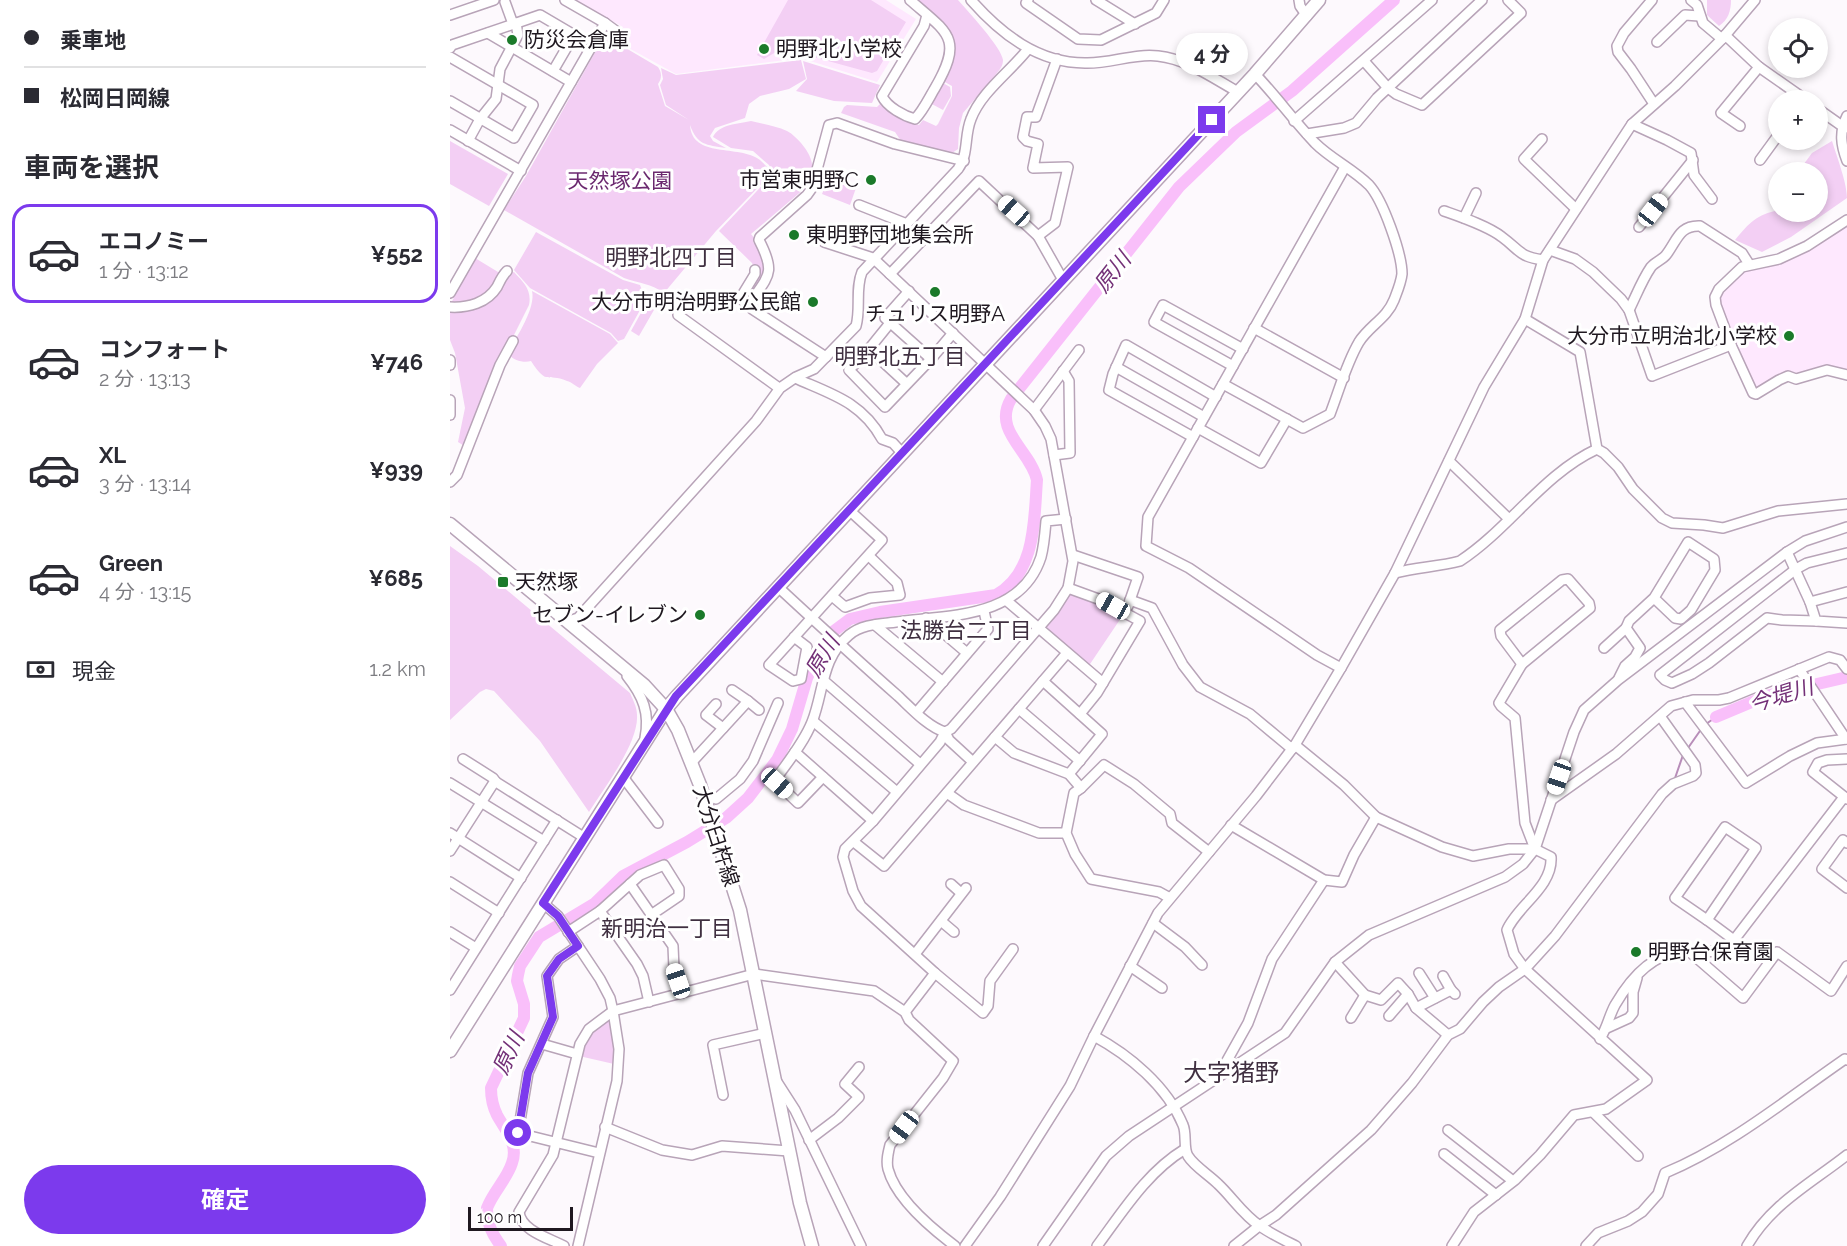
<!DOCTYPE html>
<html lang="ja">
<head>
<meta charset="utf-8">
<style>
  :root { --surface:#fff; --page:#f7f7f7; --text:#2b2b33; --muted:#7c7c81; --line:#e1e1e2; --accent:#7c3aed }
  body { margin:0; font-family:Raleway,"Noto Sans JP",sans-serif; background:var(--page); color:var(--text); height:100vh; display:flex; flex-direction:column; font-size:22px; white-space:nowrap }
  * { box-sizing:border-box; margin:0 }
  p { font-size:20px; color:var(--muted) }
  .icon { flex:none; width:33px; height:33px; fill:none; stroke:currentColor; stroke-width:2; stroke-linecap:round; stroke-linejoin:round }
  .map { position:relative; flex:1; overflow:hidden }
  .panel { display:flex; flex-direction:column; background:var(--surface); width:450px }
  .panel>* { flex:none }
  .hud { display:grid; align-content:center; height:132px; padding:0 24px; background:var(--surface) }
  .buttons { position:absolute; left:1318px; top:18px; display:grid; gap:12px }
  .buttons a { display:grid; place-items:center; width:60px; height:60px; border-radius:50%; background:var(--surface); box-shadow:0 3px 9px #0003; font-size:30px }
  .scale { position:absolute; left:18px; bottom:15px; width:105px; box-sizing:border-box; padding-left:6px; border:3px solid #1f1820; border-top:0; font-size:16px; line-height:21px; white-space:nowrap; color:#1f1820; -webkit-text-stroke:4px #fff; paint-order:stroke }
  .end { position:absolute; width:27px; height:27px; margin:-14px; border:8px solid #7c3aed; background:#fff; box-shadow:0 0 0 3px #fff }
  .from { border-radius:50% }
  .bubble { position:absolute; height:42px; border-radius:21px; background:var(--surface); box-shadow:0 3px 9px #0003; font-size:20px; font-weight:700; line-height:42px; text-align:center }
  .car { position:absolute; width:18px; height:36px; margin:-18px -9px; border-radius:8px; box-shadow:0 0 4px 2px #0007; background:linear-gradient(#fff 24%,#345 0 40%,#fff 0 76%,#345 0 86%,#fff 0) }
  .hud b { display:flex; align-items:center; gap:21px; height:57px; font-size:22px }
  .hud b+b { border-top:2px solid var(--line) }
  .hud i { width:15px; height:15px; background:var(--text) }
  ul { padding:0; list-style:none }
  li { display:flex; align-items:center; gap:18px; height:99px; margin:0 12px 9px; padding:0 12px; border:3px solid transparent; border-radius:18px }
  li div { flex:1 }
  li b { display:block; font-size:22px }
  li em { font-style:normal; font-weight:700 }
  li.selected { border-color:var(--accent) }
  li>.icon { width:54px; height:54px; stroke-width:1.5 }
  h2 { padding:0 24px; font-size:27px; line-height:72px }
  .pay { display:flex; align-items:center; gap:15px; height:66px; padding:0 24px; font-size:22px }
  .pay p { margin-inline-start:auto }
  .primary-button { display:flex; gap:12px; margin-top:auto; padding:12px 24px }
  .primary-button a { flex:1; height:69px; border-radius:36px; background:var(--accent); color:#fff; font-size:24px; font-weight:700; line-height:69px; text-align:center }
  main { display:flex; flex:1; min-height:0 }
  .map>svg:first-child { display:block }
</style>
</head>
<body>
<main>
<section class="panel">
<div class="hud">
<b><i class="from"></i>乗車地</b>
<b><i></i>松岡日岡線</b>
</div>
<h2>車両を選択</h2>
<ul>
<li class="selected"><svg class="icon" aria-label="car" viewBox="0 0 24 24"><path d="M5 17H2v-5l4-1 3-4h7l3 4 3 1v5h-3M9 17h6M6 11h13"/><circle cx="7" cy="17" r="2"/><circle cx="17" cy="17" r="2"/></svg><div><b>エコノミー</b><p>1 分 · 13:12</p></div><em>¥552</em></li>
<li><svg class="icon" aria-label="car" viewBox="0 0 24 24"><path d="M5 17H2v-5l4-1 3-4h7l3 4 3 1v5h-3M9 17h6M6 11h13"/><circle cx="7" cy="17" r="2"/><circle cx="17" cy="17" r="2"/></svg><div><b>コンフォート</b><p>2 分 · 13:13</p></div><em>¥746</em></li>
<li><svg class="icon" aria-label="car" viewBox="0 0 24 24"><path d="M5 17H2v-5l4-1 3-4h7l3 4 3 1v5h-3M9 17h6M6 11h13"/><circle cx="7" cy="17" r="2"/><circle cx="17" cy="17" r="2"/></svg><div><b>XL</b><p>3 分 · 13:14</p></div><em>¥939</em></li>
<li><svg class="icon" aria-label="car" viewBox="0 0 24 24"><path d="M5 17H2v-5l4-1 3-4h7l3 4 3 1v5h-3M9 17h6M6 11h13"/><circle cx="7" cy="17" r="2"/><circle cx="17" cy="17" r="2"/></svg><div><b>Green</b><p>4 分 · 13:15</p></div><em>¥685</em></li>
</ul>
<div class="pay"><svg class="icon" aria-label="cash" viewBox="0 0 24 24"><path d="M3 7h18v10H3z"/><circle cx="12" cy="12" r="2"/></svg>現金<p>1.2 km</p></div>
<div class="primary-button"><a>確定</a></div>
</section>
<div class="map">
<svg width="1397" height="1246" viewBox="0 0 1397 1246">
  <rect width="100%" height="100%" fill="#fdf9fd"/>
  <g fill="#fee8fe">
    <path d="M126,0H436L466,19L427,82L351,58L226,74L166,41L173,27Z"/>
    <path d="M1397,224V372L1345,376L1306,392L1268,304L1269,298L1296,269Z"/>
  </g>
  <g fill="#f3cff4">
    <path d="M338,0H421L456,22L427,71L422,73L345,52H326L314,59L307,55Z"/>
    <path d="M466,0H508C517,10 552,48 553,60C553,66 550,69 547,73L513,113L509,128L508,149L502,153L451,141L445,132L391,113L394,107L397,105L427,107L431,103L455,120L469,125L473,120L486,126L488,124L502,96V86L493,81C518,37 497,29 466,0Z"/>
    <path d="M1257,0H1281C1281,11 1278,20 1269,26L1257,15Z"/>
    <path d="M157,37L208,67C212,73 212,78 208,84L215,106L239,120L216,105L210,85L213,79L211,68L226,75L351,60L356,79L339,89L310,96L299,104L295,118L265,128L260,136L263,141L276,148C256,145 247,145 240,125C242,159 289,144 310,160C315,165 319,167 320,175L266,231L214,293C202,284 188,283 174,278L54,210L76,176L153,38Z"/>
    <path d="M353,61L430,85L422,103L384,101L346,91L357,79Z"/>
    <path d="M493,83L500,87L501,96L493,110L480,103Z"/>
    <path d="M301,121C313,124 326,126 337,131C343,134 347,139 351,143C364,158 367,173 354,189L301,234L306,240L303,242L316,259L314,277L296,301L292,297L307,274L302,263L269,231L321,176L322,172L319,165L303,151L281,148L263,137C269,124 288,124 301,121Z"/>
    <path d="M0,141L58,174L39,206L0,184Z"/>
    <path d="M1382,141C1387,157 1397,183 1397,198L1341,237L1312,252L1285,240C1300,222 1306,215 1329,210V212H1368V172H1348L1362,153Z"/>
    <path d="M379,177L406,188L400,205L372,194Z"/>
    <path d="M86,232L173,280L190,285L195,298V301L174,339L168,341L161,333L80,288L64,270Z"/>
    <path d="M25,258L53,275L64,272C74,283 82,290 79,305L49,365L16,447L8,442L15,408L5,353L0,340V305Z"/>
    <path d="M82,291L160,334L168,343L147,364L130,388C125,386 122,382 117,381C96,372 98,387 81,361C75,363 63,361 60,355L59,351C67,336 86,308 82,291Z"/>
    <path d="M198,300L208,303L189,336L181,331Z"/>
    <path d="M0,546L28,566L180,693C183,700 187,707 187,715C189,743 154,788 139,812L90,741L44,691L36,689L30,692L0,720Z"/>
    <path d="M625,594L640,598L673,615L638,667L597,632V626L620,595Z"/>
    <path d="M158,1018L165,1042L164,1064L129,1056C136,1039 143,1029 158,1018Z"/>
  </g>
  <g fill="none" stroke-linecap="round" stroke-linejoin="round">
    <g stroke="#b88db9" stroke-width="2">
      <path d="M1256,724L1266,717"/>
      <path d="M1238,748L1252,728"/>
      <path d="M1224,781L1233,755"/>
    </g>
    <g stroke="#f9bffa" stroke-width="12">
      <path d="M1266,717L1316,696L1397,677"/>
      <path d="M51,1246C42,1234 37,1224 37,1208C43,1192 57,1179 62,1163C69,1144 55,1130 47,1115C43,1107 41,1098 41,1088L74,1018V1004L67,981L68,975L70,966L89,937L144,904L173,876L237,842L276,818L298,798L327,760L342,729L357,678L370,650L384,631L400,619L430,612L546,595C586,573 584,520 587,480C581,451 542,431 561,399L729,187L786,132L842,91L944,0"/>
    </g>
    <g stroke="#b8a4b8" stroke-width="12">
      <g id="minor">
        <path d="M460,0C498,33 514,38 485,88C479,98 473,111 465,119C454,116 437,107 432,96L474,26L477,15"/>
        <path d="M521,0C551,34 588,63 635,63C660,64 684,53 708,56C737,59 763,78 788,92"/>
        <path d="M578,0L576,3L628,39L651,40L706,13L714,0"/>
        <path d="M646,0L685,24"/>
        <path d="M849,0L850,6L857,16"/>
        <path d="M1202,0L1174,33L1167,46L1168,52L1181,69L1204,104"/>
        <path d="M1241,0L1247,5L1253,23L1272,39"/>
        <path d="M55,2L63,24"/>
        <path d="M0,15L44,0"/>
        <path d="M155,23L170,34"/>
        <path d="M38,33L121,82"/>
        <path d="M1275,35L1309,67L1356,100"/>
        <path d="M1207,42L1235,15L1249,16"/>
        <path d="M0,48L2,45L90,15L124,35L103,71"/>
        <path d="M0,57L83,105L64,138L0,101"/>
        <path d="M607,59L586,117H577L573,137L577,141L588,144L583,168L618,167L605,223L588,236L613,280"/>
        <path d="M914,61L938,88L946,94L972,105L1071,13L1058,0"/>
        <path d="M1368,109L1395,128"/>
        <path d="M1397,116C1389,132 1391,145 1397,161"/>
        <path d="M844,121L982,0"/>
        <path d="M1182,124L1217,140L1241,153L1244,175L1262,199"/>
        <path d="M1290,126L1271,113L1309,67"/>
        <path d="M0,130L71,171"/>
        <path d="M857,134L894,128L906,123L927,98L1032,0"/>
        <path d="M1092,139L1074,159L1126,209"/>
        <path d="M18,141L30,119L46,99L50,69L68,35L66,23"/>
        <path d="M1310,160L1329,134"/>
        <path d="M409,205L457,224"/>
        <path d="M994,211C1011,217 1038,226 1052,237C1071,251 1068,256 1093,260"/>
        <path d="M1014,218L1026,193"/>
        <path d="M1189,227L1243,160"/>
        <path d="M1100,250L1125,259L1143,272L1171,299L1179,310L1202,376L1281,345L1266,305L1265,297L1269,289L1292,267L1329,259L1357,246L1397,220"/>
        <path d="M440,274L529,181L588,236"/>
        <path d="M459,291L435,318L481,359L503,333"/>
        <path d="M0,293L155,23L115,0"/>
        <path d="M0,307C18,308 37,303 47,287C50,281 52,276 57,271"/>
        <path d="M302,307L293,301L291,297L305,274V270"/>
        <path d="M1179,310C1186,296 1192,280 1201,267C1205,262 1212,260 1216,255C1227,241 1229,225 1250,226L1292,253L1299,264"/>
        <path d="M228,315L329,388"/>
        <path d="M1075,319L1130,352L1147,449L1154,453L1168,467L1183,489L1212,518L1222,523L1254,525L1273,528L1328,511L1397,504"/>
        <path d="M804,328L894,378"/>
        <path d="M1281,345L1303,393L1306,394L1329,380L1338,376L1346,379L1377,370L1397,375"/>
        <path d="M419,349L440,323"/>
        <path d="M376,357L302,309L300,303C319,275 326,273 309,240L310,237L357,195L362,188L379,125L387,123L445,144L514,161"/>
        <path d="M0,360V365"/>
        <path d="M783,366L704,322L713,305L793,349"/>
        <path d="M666,367L754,417"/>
        <path d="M345,378C381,394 412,402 432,439L443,443L453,454"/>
        <path d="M457,384L419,349L399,370L435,407L481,359"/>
        <path d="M773,384L853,428L880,414C889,391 896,364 909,342C919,326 937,318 944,300C947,292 951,283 952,274C952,254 933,200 919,185C903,169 881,159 865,143C844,121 826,96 805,74"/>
        <path d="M0,400V415"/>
        <path d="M584,410L629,350"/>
        <path d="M748,428L811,463L837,419"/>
        <path d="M743,437L659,390L663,374L676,345L766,397"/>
        <path d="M604,455L620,453L619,381L613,371"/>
        <path d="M999,461L1059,519"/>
        <path d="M0,482L7,475L50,365L63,341"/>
        <path d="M1337,552L1360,602L1397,592"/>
        <path d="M623,555L688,577L678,606"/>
        <path d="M945,573C966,567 988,567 1010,561C1059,529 1093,474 1147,449"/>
        <path d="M1118,579L1139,603L1140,608L1072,664L1051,636L1050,630L1112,580Z"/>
        <path d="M328,587C368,624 407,660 448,696C461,708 478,727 495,732L501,729L604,610L618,588L623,561L601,439L595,426L584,410L423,258L374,242"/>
        <path d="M618,588L651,600L690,621L647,693L630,714"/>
        <path d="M382,596L395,607L420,598L450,595L447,583L419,556"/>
        <path d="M680,600L702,608L733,665L750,687L800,714L842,749"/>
        <path d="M557,601L653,683"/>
        <path d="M1360,602L1366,621L1397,623"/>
        <path d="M476,618L517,653"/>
        <path d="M119,621L128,618L306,421L330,388L346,377L364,369L406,326C411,308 405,289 412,272L508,169C519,154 514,136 521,119C531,92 560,72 578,49"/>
        <path d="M1366,621L1332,620L1317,618L1259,663L1242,674L1222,683L1215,680L1210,675L1346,569L1357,563L1397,553"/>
        <path d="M425,625L493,682"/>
        <path d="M344,637L357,647L351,679L343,681L319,665L432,540L399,510"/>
        <path d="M1154,648L1176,628"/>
        <path d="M1072,664L1049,703L1051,706L1065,718L1075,823L1085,849"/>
        <path d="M891,668L867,655L739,568L696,546L698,517L895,167"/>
        <path d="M1349,669L1396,739"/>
        <path d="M177,676C193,696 200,713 195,738"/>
        <path d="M1169,678L1175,666L1185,657L1190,648L1176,628L1179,621L1204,598L1238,542L1264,559L1265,570L1241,610L1231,619L1225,618L1204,598"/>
        <path d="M373,680L470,764"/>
        <path d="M593,681L652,734L619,774"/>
        <path d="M282,690L298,701"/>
        <path d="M1235,702L1296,783L1340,756L1367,743L1397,739"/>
        <path d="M266,704L256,715L273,728"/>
        <path d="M569,709L630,761"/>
        <path d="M467,712L538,629L534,611"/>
        <path d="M363,721L447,792"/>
        <path d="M495,732L490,742L423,821L395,849L393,857L403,891L411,906L485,973L533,1013L538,1006L540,981L563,949"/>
        <path d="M495,732L499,740L523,762"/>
        <path d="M545,737L564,753L619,774L631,788L654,765L684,784L720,814L722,823L759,852"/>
        <path d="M845,745L894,785L926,817L992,847L1023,856L1059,849H1085L1101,857C1103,887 1067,906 1057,930L1064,954L1075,969L1197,1080L1156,1109L1124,1115L1090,1155L1065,1180L1024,1212L1002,1246"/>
        <path d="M345,752L423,821"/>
        <path d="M13,759L43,778L46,782"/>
        <path d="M1397,759L1377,760L1368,763L1363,772L1397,799"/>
        <path d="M241,763L298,701L309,710"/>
        <path d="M173,777L208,823"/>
        <path d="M373,777L348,803L327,783L328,776C340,759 354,742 362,722C374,692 371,658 399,635C412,624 430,624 446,622C498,615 571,619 591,557C594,546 595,533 596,521L616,519"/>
        <path d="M0,783L94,841"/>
        <path d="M631,788L624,793L616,833L625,854L641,879L709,892L720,898"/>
        <path d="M497,793L514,805L589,833H616"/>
        <path d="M253,795L266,799L290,779L303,761L328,703"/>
        <path d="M1101,800L1166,754L1221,706L1243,700H1269L1279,698L1379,657L1390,660L1397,669"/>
        <path d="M781,825L874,880L892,882L904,855L926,817"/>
        <path d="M1275,827L1306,848L1257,920L1225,898Z"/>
        <path d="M0,833L71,878"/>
        <path d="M404,842L434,866L617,653"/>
        <path d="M1397,843L1393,840L1372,869L1397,888"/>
        <path d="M0,851L43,784L46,782L135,838"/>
        <path d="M0,882L49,913"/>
        <path d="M180,884L223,946L224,969L232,993"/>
        <path d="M501,884L511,893"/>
        <path d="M93,903L108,916L150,979L160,998L163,1011L169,1049L167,1081L128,1246"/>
        <path d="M150,911L187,964L193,976L199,1002"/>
        <path d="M1257,920L1284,940"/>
        <path d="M491,921L504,932"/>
        <path d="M703,923L735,947L752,965"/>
        <path d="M0,932L26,948"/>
        <path d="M118,932L150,911L190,875L214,865L229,889V896L201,915"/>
        <path d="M128,946L109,959L97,976L103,1017L78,1073L68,1133L149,1153"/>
        <path d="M1241,953L1293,998L1327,952L1381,991L1397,966"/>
        <path d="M465,954L516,888"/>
        <path d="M885,962L915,995L931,1000L948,983L958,994L966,1008L998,1035"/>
        <path d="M680,966L712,988"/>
        <path d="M969,973L985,998"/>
        <path d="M993,976L1001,990"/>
        <path d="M0,990L107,820"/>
        <path d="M966,1008L1001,990L1005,994"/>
        <path d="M455,1012L485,973"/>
        <path d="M939,1016L958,994"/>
        <path d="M901,1018L915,995"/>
        <path d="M1157,1028L1179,1018L1183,1013V992L1187,978"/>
        <path d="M644,1036C679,1055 717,1086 733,1125C737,1134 733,1148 738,1156C744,1166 759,1175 768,1184C782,1197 793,1215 810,1226C821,1234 834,1240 846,1246"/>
        <path d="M1150,1039C1157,1028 1159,1016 1165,1005C1179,981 1201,954 1231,952C1243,952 1256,952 1268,951L1274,949L1284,940L1394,797"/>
        <path d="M92,1044L127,1054"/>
        <path d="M769,1075L798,1023L822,959L874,880"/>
        <path d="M327,1082L345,1110L411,1246"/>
        <path d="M273,1095L263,1045L316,1033"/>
        <path d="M1144,1113L1188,1156"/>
        <path d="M155,1127L212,1150L242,1155L272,1146L339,1151"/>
        <path d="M998,1130L1063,1181"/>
        <path d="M359,1140L388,1118L409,1097L395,1084L409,1067"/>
        <path d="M994,1154L1046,1195"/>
        <path d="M114,1246C99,1238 71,1231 69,1212L103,1155L130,1044L139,1029L163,1011L304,974L424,991L455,1012L459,1020L503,1061L493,1078L440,1145C438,1153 436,1161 438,1169C446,1199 481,1228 505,1246"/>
        <path d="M515,1246L550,1197L620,1086L644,1036L708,913L806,796L845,745L891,668L945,573L1034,387L1075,319L1093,260L1182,124L1225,86L1272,39L1305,0"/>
        <path d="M593,1246L656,1156L679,1136L835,1033L885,962L919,935L1055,877L1073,864L1085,849L1124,732L1134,710L1168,680L1337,552L1355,541L1397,527"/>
        <path d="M647,1246C673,1211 697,1172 735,1149"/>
        <path d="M784,1246L809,1226L826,1215L921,1130L962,1083L998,1035L1010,1029L1033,1002L1049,987L1075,969L1105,936L1212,794L1223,784L1243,776L1246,773L1245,765L1210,716"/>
        <path d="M1136,1246L1148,1233L1178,1221L1192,1212L1208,1194L1215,1173C1280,1146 1337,1099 1395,1059L1397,1060"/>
        <path d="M1297,1246C1321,1204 1360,1184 1397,1155"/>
      </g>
    </g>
    <g stroke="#b8a4b8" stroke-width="15">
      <g id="major">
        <path d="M0,524L194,685L216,709L228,730L250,785L290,910L350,1203L362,1246"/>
        <path d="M0,1051L216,709L227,696L805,74L869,0"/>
      </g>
    </g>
    <use href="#minor" stroke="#fff" stroke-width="9"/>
    <use href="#major" stroke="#fff" stroke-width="12"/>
  </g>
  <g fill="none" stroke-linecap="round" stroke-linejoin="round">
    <path stroke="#7c3aed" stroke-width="8" d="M68,1133L78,1073L103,1017L97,976L109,959L128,946L108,916L93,903L226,696L762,120"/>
  </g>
  <g fill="#1b7a2a" stroke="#fff" stroke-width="2">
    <circle cx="62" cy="40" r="6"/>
    <circle cx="314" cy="49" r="6"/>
    <circle cx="421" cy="180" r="6"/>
    <circle cx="344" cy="235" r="6"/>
    <circle cx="485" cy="292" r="6"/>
    <circle cx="363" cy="302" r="6"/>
    <circle cx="1339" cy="336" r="6"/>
    <rect x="47" y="576" width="12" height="12" rx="3"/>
    <circle cx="250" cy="615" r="6"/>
    <circle cx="1186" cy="952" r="6"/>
  </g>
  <g text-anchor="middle" stroke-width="6" stroke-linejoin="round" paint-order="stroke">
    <g font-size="21" fill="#1f1820" stroke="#fff" text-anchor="start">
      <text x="74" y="47">防災会倉庫</text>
      <text x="326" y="56">明野北小学校</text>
      <text x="409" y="187" text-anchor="end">市営東明野C</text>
      <text x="356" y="242">東明野団地集会所</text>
      <text x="351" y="309" text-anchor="end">大分市明治明野公民館</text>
      <text x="485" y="321" text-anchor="middle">チュリス明野A</text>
      <text x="1327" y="343" text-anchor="end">大分市立明治北小学校</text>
      <text x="65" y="589">天然塚</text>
      <text x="238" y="622" text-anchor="end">セブン-イレブン</text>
      <text x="1198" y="959">明野台保育園</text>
    </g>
    <g font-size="21" fill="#6b296f" stroke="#fff">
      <text x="170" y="188">天然塚公園</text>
    </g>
    <g font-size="21" fill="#1f1820" stroke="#fff">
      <text transform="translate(266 836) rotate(72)" y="7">大分臼杵線</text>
    </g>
    <g font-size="22" fill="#403041" stroke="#fff">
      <text x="221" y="265">明野北四丁目</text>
      <text x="450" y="364">明野北五丁目</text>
      <text x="516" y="638">法勝台二丁目</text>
      <text x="217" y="936">新明治一丁目</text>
    </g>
    <g font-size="22" font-style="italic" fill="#743178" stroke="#fff">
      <text transform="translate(662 272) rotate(-52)" y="8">原川</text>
      <text transform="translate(372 656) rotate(-59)" y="8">原川</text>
      <text transform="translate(1331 695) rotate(-17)" y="8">今堤川</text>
      <text transform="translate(58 1053) rotate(-65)" y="8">原川</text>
    </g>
    <g font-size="24" fill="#403041" stroke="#fff">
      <text x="781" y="1081">大字猪野</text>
    </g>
  </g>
</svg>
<div class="buttons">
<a><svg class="icon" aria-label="locate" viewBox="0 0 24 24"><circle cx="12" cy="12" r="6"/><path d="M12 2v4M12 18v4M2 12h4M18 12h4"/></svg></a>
<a>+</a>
<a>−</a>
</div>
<div class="scale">100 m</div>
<i class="end from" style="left:68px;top:1133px"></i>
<i class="end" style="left:762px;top:120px"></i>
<div class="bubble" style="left:726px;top:33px;width:72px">4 分</div>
<i class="car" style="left:1203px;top:210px;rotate:38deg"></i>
<i class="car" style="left:564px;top:211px;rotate:312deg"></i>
<i class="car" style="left:663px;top:606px;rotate:299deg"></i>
<i class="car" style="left:1109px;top:777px;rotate:199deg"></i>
<i class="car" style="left:327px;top:783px;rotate:132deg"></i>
<i class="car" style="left:228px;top:981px;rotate:341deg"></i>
<i class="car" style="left:454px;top:1127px;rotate:217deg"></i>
</div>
</main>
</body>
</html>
